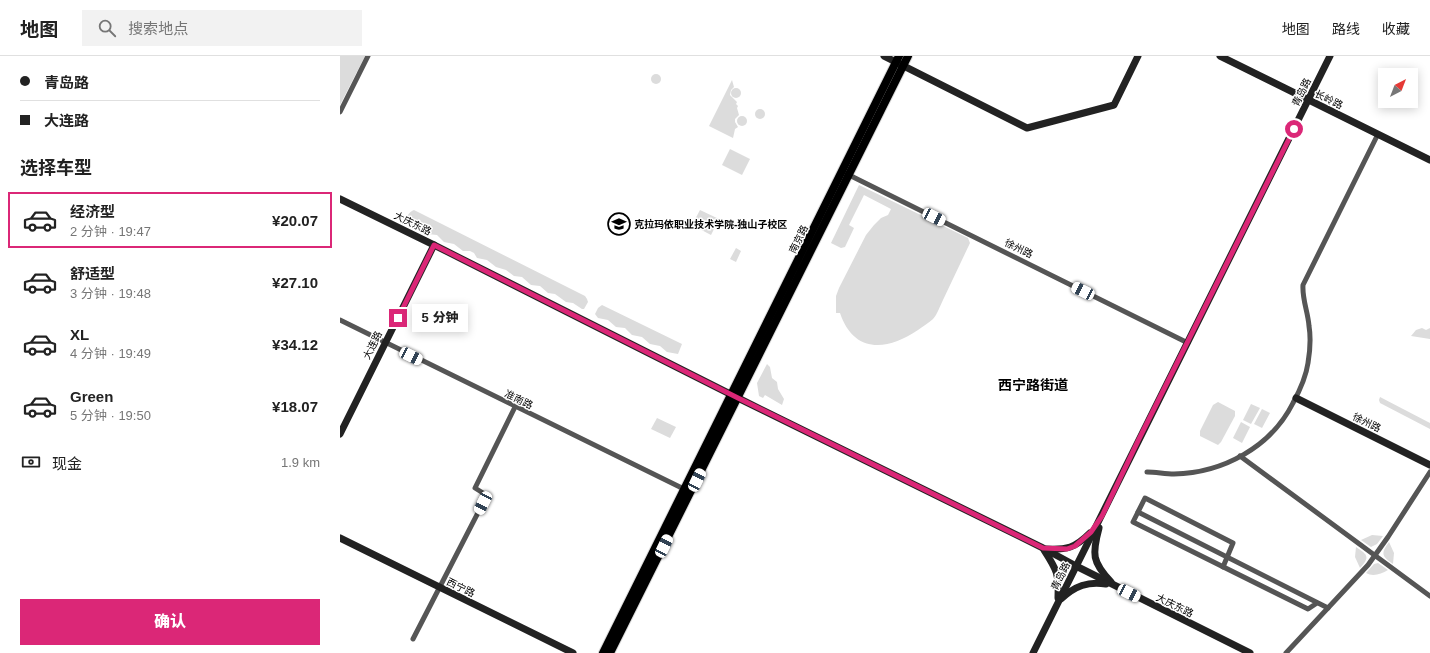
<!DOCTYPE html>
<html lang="zh">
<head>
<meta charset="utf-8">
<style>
  :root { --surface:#fff; --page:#f2f2f2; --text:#222; --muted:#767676; --line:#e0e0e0; --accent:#db2777 }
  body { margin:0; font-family:Helvetica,"Noto Sans SC",sans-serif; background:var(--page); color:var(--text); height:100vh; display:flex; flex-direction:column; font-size:15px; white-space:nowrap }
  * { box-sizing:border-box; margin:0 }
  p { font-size:13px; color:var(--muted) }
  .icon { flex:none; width:22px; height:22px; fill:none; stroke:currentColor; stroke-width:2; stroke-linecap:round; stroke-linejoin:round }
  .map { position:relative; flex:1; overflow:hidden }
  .panel { display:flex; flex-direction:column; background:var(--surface); width:340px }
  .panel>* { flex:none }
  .guide { display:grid; align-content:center; height:88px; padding:0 20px; background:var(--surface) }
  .needle { width:26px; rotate:42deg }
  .tools { position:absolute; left:1038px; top:12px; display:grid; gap:8px }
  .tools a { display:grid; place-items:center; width:40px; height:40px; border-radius:0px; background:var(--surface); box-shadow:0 2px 10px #0003; font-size:20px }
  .end { position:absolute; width:18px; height:18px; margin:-9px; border:5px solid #db2777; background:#fff; box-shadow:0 0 0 2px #fff }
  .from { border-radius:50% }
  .bubble { position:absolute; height:28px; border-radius:0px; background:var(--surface); box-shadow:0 2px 10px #0003; font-size:13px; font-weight:800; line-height:28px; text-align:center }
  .car { position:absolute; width:12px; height:24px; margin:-12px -6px; border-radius:5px; box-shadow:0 0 3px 1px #0007; background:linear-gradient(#fff 24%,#345 0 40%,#fff 0 76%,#345 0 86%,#fff 0) }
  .guide b { display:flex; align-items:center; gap:14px; height:38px; font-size:15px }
  .guide b+b { border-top:1px solid var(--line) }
  .guide i { width:10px; height:10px; background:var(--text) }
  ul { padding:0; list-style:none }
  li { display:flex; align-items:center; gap:12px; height:56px; margin:0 8px 6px; padding:0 12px; border:2px solid transparent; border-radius:0px }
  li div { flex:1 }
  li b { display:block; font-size:15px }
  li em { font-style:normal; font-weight:800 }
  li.current { border-color:var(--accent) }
  li>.icon { width:36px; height:36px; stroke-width:1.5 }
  h2 { padding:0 20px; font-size:18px; line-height:48px }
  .pay { display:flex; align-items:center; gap:10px; height:44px; padding:0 20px; font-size:15px }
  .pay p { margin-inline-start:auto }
  .button { display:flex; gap:8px; margin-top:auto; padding:8px 20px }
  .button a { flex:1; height:46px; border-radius:0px; background:var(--accent); color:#fff; font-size:16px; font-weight:800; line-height:46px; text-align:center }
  header { display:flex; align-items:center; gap:24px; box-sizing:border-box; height:56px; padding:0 20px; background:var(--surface); border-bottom:1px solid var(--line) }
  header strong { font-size:19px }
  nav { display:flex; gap:22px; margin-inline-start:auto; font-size:14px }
  .search { width:280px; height:36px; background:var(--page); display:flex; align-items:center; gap:10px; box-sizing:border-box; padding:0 14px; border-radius:0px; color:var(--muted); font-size:15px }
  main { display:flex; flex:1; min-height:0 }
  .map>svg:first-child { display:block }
</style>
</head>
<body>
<header>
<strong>地图</strong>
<div class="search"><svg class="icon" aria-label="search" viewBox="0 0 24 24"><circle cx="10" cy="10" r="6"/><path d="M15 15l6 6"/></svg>搜索地点</div>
<nav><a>地图</a><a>路线</a><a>收藏</a></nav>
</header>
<main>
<section class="panel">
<div class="guide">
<b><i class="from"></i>青岛路</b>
<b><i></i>大连路</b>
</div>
<h2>选择车型</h2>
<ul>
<li class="current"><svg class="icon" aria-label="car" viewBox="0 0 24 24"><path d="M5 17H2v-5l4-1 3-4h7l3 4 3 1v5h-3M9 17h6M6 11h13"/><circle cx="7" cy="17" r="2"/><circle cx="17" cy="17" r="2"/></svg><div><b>经济型</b><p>2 分钟 · 19:47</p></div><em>¥20.07</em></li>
<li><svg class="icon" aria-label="car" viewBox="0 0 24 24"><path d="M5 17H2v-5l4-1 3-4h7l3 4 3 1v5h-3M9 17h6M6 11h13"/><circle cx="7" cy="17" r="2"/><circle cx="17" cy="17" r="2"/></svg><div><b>舒适型</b><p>3 分钟 · 19:48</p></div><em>¥27.10</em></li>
<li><svg class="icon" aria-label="car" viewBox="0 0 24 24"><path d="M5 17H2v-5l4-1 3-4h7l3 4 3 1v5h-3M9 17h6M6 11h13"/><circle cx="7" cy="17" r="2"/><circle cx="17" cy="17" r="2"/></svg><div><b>XL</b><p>4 分钟 · 19:49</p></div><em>¥34.12</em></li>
<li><svg class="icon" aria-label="car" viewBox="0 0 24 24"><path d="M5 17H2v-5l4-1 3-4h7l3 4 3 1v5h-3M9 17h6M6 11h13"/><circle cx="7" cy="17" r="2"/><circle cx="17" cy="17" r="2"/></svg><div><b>Green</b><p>5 分钟 · 19:50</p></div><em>¥18.07</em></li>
</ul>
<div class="pay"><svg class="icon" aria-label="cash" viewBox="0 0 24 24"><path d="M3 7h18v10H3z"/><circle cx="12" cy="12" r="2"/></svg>现金<p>1.9 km</p></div>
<div class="button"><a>确认</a></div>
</section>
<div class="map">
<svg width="1090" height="597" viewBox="0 0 1090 597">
  <rect width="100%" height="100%" fill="#fff"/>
  <g fill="#dcdcdc">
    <path d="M0,0H25L0,49Z"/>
    <circle cx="316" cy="23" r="5"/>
    <path d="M392,24L394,31L391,34L390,39L397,46L396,48L398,50L397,52L399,59L395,63V66L398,71L395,73L393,82L369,70Z"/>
    <circle cx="396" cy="37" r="5"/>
    <circle cx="420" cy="58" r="5"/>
    <circle cx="402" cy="65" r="5"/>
    <path d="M390,93L410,103L402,119L382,109Z"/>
    <path d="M519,129L628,182L630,187C621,206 612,225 603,244C600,250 597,259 593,263C589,267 583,270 578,274C547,295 514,298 500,257H496V240L499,232L526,179L534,169L541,162L548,159L551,153L524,139L509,169L514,172L505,191L501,192L491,187Z"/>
    <path d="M74,154L245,240L247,243L248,246L244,253H242L233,247L226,246L215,238L208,237L200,230L191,229L182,221L174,220L166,214L156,211L147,204L137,202L134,197L130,195H123L114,188L104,186L97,179L88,178L80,170L71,169L66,163C68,159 69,156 74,154Z"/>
    <path d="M360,154L379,163L371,179L352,169Z"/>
    <path d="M396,192L401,195L396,206L390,203Z"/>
    <path d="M262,249L342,288L338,298L327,296L320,290L310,288L302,281L292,279L285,272L276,271L268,264L258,262L255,258L258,252Z"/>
    <path d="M1082,272L1086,274L1090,272V283L1071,280L1076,274Z"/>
    <path d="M427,308L430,311L432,322L437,326L438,333L444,343L442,349L425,339L423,342L419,340L417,327Z"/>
    <path d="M1040,341L1090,367V373L1040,347L1039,344Z"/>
    <path d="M878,346L895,355V360L881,386L878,389L860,380V375L873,349Z"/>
    <path d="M911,348L920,352L911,368L903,364Z"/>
    <path d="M922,353L930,357L922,372L914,368Z"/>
    <path d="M317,362L336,371L330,382L311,373Z"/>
    <path d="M901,366L910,371L902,387L893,382Z"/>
    <path d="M1032,479L1043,480L1037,488L1031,491L1021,484Z"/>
    <path d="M1049,486L1054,497L1053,508C1041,500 1041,497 1049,486Z"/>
    <path d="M1016,491C1028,499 1030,501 1020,512L1015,501Z"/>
    <path d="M1038,507L1048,514C1041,518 1033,521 1026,517L1034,508Z"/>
  </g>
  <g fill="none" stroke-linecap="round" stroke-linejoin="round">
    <g stroke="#dbdbdb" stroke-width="10">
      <g id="primary">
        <path d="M263,597L559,0"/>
        <path d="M270,597L568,0"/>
      </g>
    </g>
    <g stroke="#555" stroke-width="5">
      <path d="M0,56L28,0"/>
      <path d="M507,118L848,287"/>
      <path d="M0,264L346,434"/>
      <path d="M900,400L1090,540"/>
      <path d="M807,416C816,416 825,418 834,418C883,417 931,391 953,347C960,334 966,321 968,307C970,295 971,282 969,270C968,256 962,243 963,229L1038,78"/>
      <path d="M798,456L805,442L893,487L883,511"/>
      <path d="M977,547L968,553L793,466L798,456L988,552"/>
      <path d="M73,583L143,447V437L135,432L175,351"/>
      <path d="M946,597L1028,509L1048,481L1090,416"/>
    </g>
    <g stroke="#222" stroke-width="7">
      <path d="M544,0L687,72L774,49L798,0"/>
      <path d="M880,0L1090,104"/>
      <path d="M0,143L94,189L398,342L703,492L736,510L910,597"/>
      <path d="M956,342L1090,409"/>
      <path d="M0,378L94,189"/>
      <path d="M759,472C752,498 752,506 771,526"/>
      <path d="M0,482L233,597"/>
      <path d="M706,493C727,494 735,492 750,477"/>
      <path d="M704,494C717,514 719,518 718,542"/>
      <path d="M721,543C735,530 748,525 766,528"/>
      <path d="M693,597L990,0"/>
    </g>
    <use href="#primary" stroke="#000" stroke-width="8"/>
  </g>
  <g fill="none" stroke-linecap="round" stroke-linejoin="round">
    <path stroke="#db2777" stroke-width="5" d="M58,262L94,189L398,342L703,492L727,493L735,490L751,476L762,460L798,385L954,73"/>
  </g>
  <defs>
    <g id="university-ring" transform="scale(1.15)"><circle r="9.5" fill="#fff" stroke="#000" stroke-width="1.5"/><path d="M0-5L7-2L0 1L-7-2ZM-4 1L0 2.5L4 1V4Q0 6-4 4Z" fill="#000"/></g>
  </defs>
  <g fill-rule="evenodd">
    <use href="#university-ring" x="279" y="168"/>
  </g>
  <g text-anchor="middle" stroke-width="3" stroke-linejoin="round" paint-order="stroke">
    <g font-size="10" fill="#000" stroke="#fff">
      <text transform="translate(961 36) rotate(-64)" y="4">青岛路</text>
      <text transform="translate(989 43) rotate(26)" y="4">长岭路</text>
      <text transform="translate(73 167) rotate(26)" y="4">大庆东路</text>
      <text transform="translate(458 183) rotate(-64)" y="4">南京路</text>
      <text transform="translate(679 192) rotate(26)" y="4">徐州路</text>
      <text transform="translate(32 289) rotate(-64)" y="4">大连路</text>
      <text transform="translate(179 343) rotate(26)" y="4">准南路</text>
      <text transform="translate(1027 366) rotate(26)" y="4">徐州路</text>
      <text transform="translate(720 520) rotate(-64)" y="4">青岛路</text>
      <text transform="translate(121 531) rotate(26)" y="4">西宁路</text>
      <text transform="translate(835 549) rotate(26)" y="4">大庆东路</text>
    </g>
    <g font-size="10" font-weight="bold" fill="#000" stroke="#fff" text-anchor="start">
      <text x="294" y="172">克拉玛依职业技术学院-独山子校区</text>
    </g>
    <g font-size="14" font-weight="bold" fill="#000" stroke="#fff">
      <text x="693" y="334">西宁路街道</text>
    </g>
  </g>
</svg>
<div class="tools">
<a><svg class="needle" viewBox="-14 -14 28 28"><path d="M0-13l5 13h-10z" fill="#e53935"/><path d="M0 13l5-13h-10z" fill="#767676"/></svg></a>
</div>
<i class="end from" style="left:954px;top:73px"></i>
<i class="end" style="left:58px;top:262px"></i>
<div class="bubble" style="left:72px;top:248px;width:56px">5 分钟</div>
<i class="car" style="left:594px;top:161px;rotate:116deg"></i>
<i class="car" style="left:743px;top:235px;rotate:296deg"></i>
<i class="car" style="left:71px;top:300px;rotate:116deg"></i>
<i class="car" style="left:357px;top:424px;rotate:26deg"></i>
<i class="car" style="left:143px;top:447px;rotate:207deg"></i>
<i class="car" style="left:324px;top:490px;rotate:26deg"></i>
<i class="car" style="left:789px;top:537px;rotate:116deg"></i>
</div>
</main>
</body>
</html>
